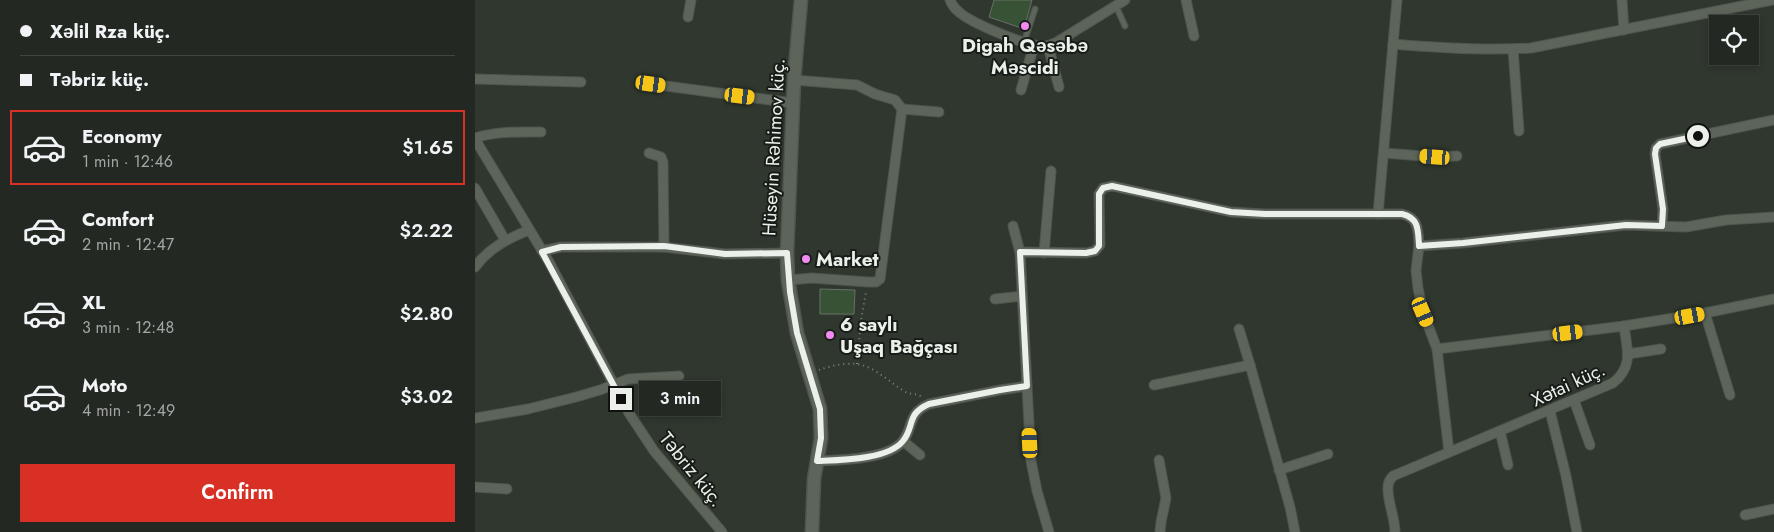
<!DOCTYPE html>
<html lang="en">
<head>
<meta charset="utf-8">
<style>
  :root { --surface:#232922; --page:#2f352f; --text:#f1f3f6; --muted:#a3a6a5; --line:#404540; --accent:#d93025 }
  body { margin:0; font-family:Jost,sans-serif; background:var(--page); color:var(--text); height:100vh; display:flex; flex-direction:column; font-size:19px; white-space:nowrap }
  * { box-sizing:border-box; margin:0 }
  p { font-size:16px; color:var(--muted) }
  .icon { flex:none; width:28px; height:28px; fill:none; stroke:currentColor; stroke-width:2; stroke-linecap:round; stroke-linejoin:round }
  .map { position:relative; flex:1; overflow:hidden }
  .details { display:flex; flex-direction:column; background:var(--surface); width:475px }
  .details>* { flex:none }
  .top-card { display:grid; align-content:center; height:110px; padding:0 20px; background:var(--surface) }
  .fabs { position:absolute; left:1234px; top:15px; display:grid; gap:10px }
  .fabs a { display:grid; place-items:center; width:50px; height:50px; border-radius:0px; background:var(--surface); box-shadow:0 2px 8px #0003,0 0 0 1px var(--line); font-size:25px }
  .end { position:absolute; width:22px; height:22px; margin:-11px; border:6px solid #ebf0ea; background:#111; box-shadow:0 0 0 2px #111 }
  .from { border-radius:50% }
  .bubble { position:absolute; height:35px; border-radius:0px; background:var(--surface); box-shadow:0 2px 8px #0003,0 0 0 1px var(--line); font-size:16px; font-weight:600; line-height:35px; text-align:center }
  .car { position:absolute; width:15px; height:30px; margin:-15px -8px; border-radius:6px; box-shadow:0 0 4px 1px #0007; background:linear-gradient(#f5c518 24%,#345 0 40%,#f5c518 0 76%,#345 0 86%,#f5c518 0) }
  .top-card b { display:flex; align-items:center; gap:18px; height:48px; font-size:19px }
  .top-card b+b { border-top:1px solid var(--line) }
  .top-card i { width:12px; height:12px; background:var(--text) }
  ul { padding:0; list-style:none }
  li { display:flex; align-items:center; gap:15px; height:75px; margin:0 10px 8px; padding:0 10px; border:2px solid transparent; border-radius:0px }
  li div { flex:1 }
  li b { display:block; font-size:19px }
  li em { font-style:normal; font-weight:600 }
  li.selected { border-color:var(--accent) }
  li>.icon { width:45px; height:45px; stroke-width:1.5 }
  .cta { display:flex; gap:10px; margin-top:auto; padding:10px 20px }
  .cta a { flex:1; height:58px; border-radius:0px; background:var(--accent); color:#fff; font-size:20px; font-weight:600; line-height:58px; text-align:center }
  main { display:flex; flex:1; min-height:0 }
  .map>svg:first-child { display:block }
</style>
</head>
<body>
<main>
<section class="details">
<div class="top-card">
<b><i class="from"></i>Xəlil Rza küç.</b>
<b><i></i>Təbriz küç.</b>
</div>
<ul>
<li class="selected"><svg class="icon" aria-label="car" viewBox="0 0 24 24"><path d="M5 17H2v-5l4-1 3-4h7l3 4 3 1v5h-3M9 17h6M6 11h13"/><circle cx="7" cy="17" r="2"/><circle cx="17" cy="17" r="2"/></svg><div><b>Economy</b><p>1 min · 12:46</p></div><em>$1.65</em></li>
<li><svg class="icon" aria-label="car" viewBox="0 0 24 24"><path d="M5 17H2v-5l4-1 3-4h7l3 4 3 1v5h-3M9 17h6M6 11h13"/><circle cx="7" cy="17" r="2"/><circle cx="17" cy="17" r="2"/></svg><div><b>Comfort</b><p>2 min · 12:47</p></div><em>$2.22</em></li>
<li><svg class="icon" aria-label="car" viewBox="0 0 24 24"><path d="M5 17H2v-5l4-1 3-4h7l3 4 3 1v5h-3M9 17h6M6 11h13"/><circle cx="7" cy="17" r="2"/><circle cx="17" cy="17" r="2"/></svg><div><b>XL</b><p>3 min · 12:48</p></div><em>$2.80</em></li>
<li><svg class="icon" aria-label="car" viewBox="0 0 24 24"><path d="M5 17H2v-5l4-1 3-4h7l3 4 3 1v5h-3M9 17h6M6 11h13"/><circle cx="7" cy="17" r="2"/><circle cx="17" cy="17" r="2"/></svg><div><b>Moto</b><p>4 min · 12:49</p></div><em>$3.02</em></li>
</ul>
<div class="cta"><a>Confirm</a></div>
</section>
<div class="map">
<svg width="1299" height="532" viewBox="0 0 1299 532">
  <rect width="100%" height="100%" fill="#2f372e"/>
  <g fill="#385235" stroke="#687066">
    <path d="M519,0H557L549,29L514,17Z"/>
    <path d="M345,289L380,290L379,314H345Z"/>
  </g>
  <g fill="none" stroke-linecap="round" stroke-linejoin="round">
    <g stroke="#4e554d" stroke-width="7">
      <g id="lane">
        <path d="M641,6L650,26"/>
        <path d="M549,42L560,9"/>
      </g>
    </g>
    <g stroke="#4e554d" stroke-width="11">
      <g id="street">
        <path d="M475,0C477,5 480,9 484,12C496,23 551,46 567,46C573,47 577,44 582,42L650,0"/>
        <path d="M711,0L719,36"/>
        <path d="M922,0L918,44C964,48 1010,51 1056,48L1297,0"/>
        <path d="M1147,0L1149,30"/>
        <path d="M213,17L216,0"/>
        <path d="M573,46L584,87"/>
        <path d="M1038,49L1044,131"/>
        <path d="M0,79L106,82"/>
        <path d="M176,84L318,103"/>
        <path d="M546,90L559,45"/>
        <path d="M427,109L464,112"/>
        <path d="M0,138C22,131 43,132 66,132"/>
        <path d="M0,139L74,262L154,413L179,451L247,532"/>
        <path d="M174,153L186,157L188,162L189,247"/>
        <path d="M909,153L960,157L982,156"/>
        <path d="M0,188L30,240"/>
        <path d="M903,214L918,44"/>
        <path d="M538,226L545,252"/>
        <path d="M1187,226L1188,209L1180,154L1181,148L1185,144L1299,120"/>
        <path d="M944,246L941,270L943,288L948,312L962,349L974,452"/>
        <path d="M67,251L86,247H189L250,254L312,253"/>
        <path d="M569,253L576,171"/>
        <path d="M0,267C14,248 32,239 54,230"/>
        <path d="M313,280L337,278L393,282H401L405,279L427,109L420,100L400,94L382,85L319,80"/>
        <path d="M520,299L547,296"/>
        <path d="M1230,313L1255,395"/>
        <path d="M764,329L775,365"/>
        <path d="M962,349L1149,326"/>
        <path d="M1153,354L1186,349"/>
        <path d="M679,385L775,365L815,507L820,532"/>
        <path d="M552,386L556,461L562,491L574,532"/>
        <path d="M1099,400L1115,445"/>
        <path d="M1075,411L1091,476L1102,532"/>
        <path d="M0,418L53,409L101,397L125,390L153,379L204,376"/>
        <path d="M1025,431L1033,465"/>
        <path d="M428,441L445,455"/>
        <path d="M684,460L691,498L686,522L685,532"/>
        <path d="M341,461C364,460 413,460 428,441C439,426 432,414 454,404L525,390L552,386L545,252L611,253L620,251L625,245L624,194L628,188L637,186L756,212L790,214H927C944,218 943,230 944,246L988,243L1151,225L1211,227L1251,220L1299,217"/>
        <path d="M804,470L853,454"/>
        <path d="M0,487L32,489"/>
        <path d="M1270,515L1299,509"/>
        <path d="M920,532C920,517 912,501 913,487C913,482 915,479 918,476L1138,383C1159,366 1152,349 1149,326L1230,313L1299,299"/>
      </g>
    </g>
    <g stroke="#4e554d" stroke-width="15">
      <path id="secondary" d="M326,0L319,80L312,253L313,280L322,333L345,409L346,438L339,479L337,532"/>
    </g>
    <g stroke="#7f857e" stroke-width="2" stroke-dasharray="1 4" stroke-linecap="butt">
      <path d="M382,364L386,320L391,292"/>
      <path d="M344,370C357,365 377,361 390,366C404,371 416,383 429,391C435,395 441,393 447,397"/>
    </g>
    <use href="#lane" stroke="#5d655b" stroke-width="4.5"/>
    <use href="#street" stroke="#5d655b" stroke-width="9"/>
    <use href="#secondary" stroke="#5d655b" stroke-width="12"/>
  </g>
  <g fill="none" stroke-linecap="round" stroke-linejoin="round">
    <path stroke="#ebf0ea" stroke-width="6" d="M146,399L67,252L86,247L189,246L250,254L312,253L315,292L322,333L345,409L346,438L342,461C364,460 413,460 428,441C440,426 431,414 454,404L525,390L552,386L545,252L611,253L620,251L624,246V194L628,188L637,186L756,212L790,214H927C944,218 943,230 944,246L988,243L1151,225L1187,226L1188,209L1180,154L1181,148L1185,144L1223,136"/>
  </g>
  <g fill="#f28af2" stroke="#191d19" stroke-width="2">
    <circle cx="550" cy="26" r="5"/>
    <circle cx="331" cy="259" r="5"/>
    <circle cx="355" cy="335" r="5"/>
  </g>
  <g text-anchor="middle" stroke-width="4" stroke-linejoin="round" paint-order="stroke">
    <g font-size="19" font-weight="bold" fill="#ebf0ea" stroke="#191d19" text-anchor="start">
      <text x="550" y="52" text-anchor="middle">Digah Qəsəbə<tspan x="550" dy="22">Məscidi</tspan></text>
      <text x="341" y="266">Market</text>
      <text x="365" y="331">6 saylı<tspan x="365" dy="22">Uşaq Bağçası</tspan></text>
    </g>
    <g font-size="19" fill="#ebf0ea" stroke="#191d19">
      <text transform="translate(298 147) rotate(-87)" y="7">Hüseyin Rəhimov küç.</text>
      <text transform="translate(1093 384) rotate(-25)" y="7">Xətai küç.</text>
      <text transform="translate(217 469) rotate(51)" y="7">Təbriz küç.</text>
    </g>
  </g>
</svg>
<div class="fabs">
<a><svg class="icon" aria-label="locate" viewBox="0 0 24 24"><circle cx="12" cy="12" r="6"/><path d="M12 2v4M12 18v4M2 12h4M18 12h4"/></svg></a>
</div>
<i class="end from" style="left:1223px;top:136px"></i>
<i class="end" style="left:146px;top:399px"></i>
<div class="bubble" style="left:164px;top:381px;width:82px">3 min</div>
<i class="car" style="left:176px;top:84px;rotate:98deg"></i>
<i class="car" style="left:265px;top:96px;rotate:97deg"></i>
<i class="car" style="left:960px;top:157px;rotate:274deg"></i>
<i class="car" style="left:948px;top:312px;rotate:157deg"></i>
<i class="car" style="left:1215px;top:316px;rotate:80deg"></i>
<i class="car" style="left:1093px;top:333px;rotate:83deg"></i>
<i class="car" style="left:555px;top:443px;rotate:357deg"></i>
</div>
</main>
</body>
</html>
